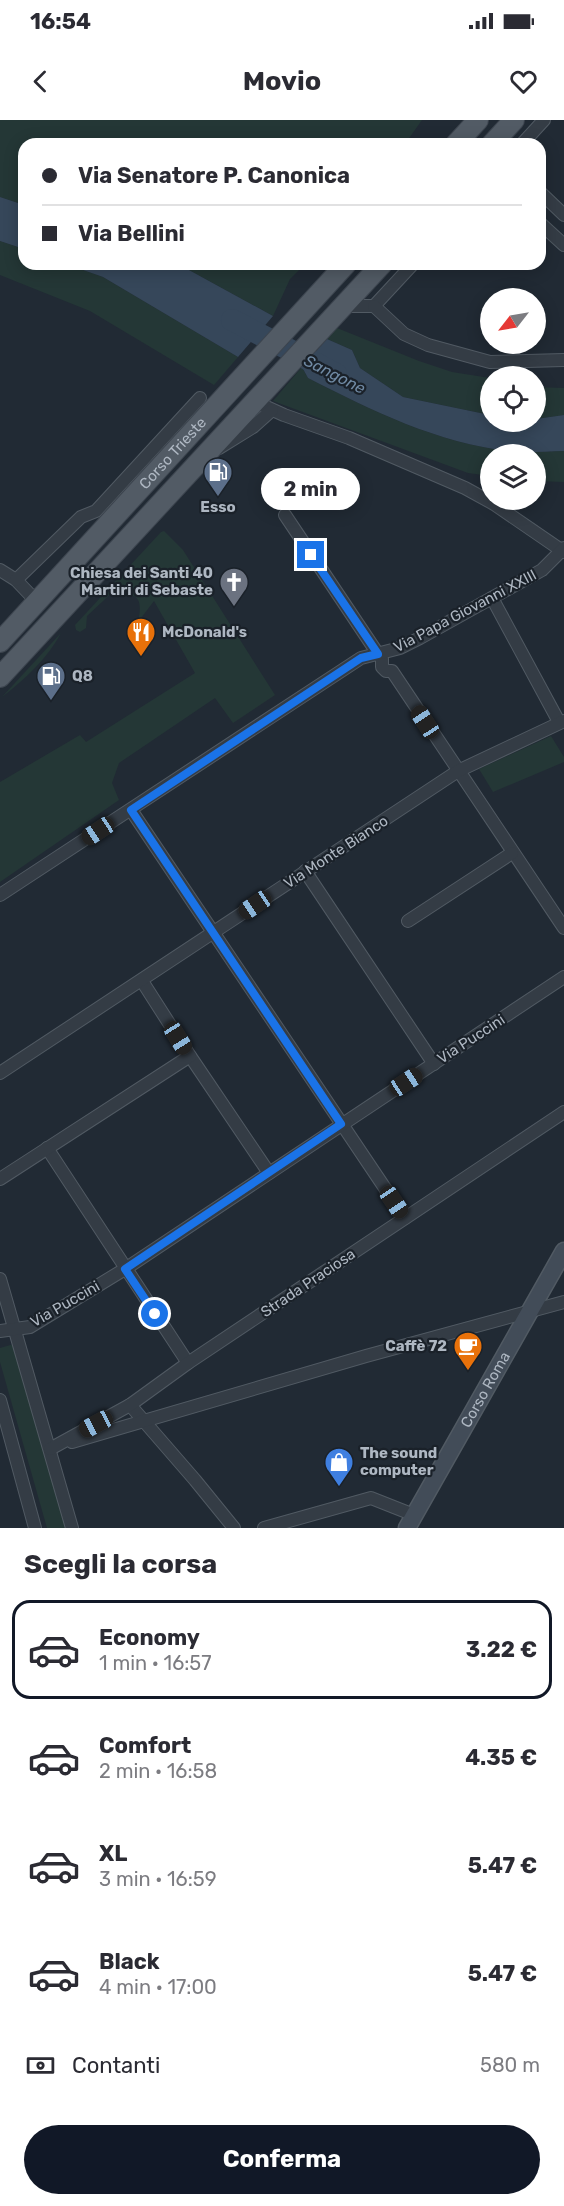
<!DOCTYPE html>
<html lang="it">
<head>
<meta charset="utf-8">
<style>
  :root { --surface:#fff; --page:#f7f7f7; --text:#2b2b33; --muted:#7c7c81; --line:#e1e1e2; --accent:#111827 }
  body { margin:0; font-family:Rubik,sans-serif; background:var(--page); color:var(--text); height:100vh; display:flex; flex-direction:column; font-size:22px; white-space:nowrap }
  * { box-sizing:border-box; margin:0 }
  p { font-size:20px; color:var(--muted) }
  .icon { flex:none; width:33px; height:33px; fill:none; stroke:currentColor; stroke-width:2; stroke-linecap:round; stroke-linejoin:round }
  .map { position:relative; height:1408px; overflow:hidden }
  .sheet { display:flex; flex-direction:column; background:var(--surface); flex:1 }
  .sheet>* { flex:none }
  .banner { position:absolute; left:18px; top:18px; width:528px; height:132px; border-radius:18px; box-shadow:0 3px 15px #0003; display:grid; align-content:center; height:132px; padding:0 24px; background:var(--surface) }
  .needle { width:39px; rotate:239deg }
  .buttons { position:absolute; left:480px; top:168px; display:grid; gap:12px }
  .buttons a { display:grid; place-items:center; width:66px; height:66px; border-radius:50%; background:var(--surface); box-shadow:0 3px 15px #0003; font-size:30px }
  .end { position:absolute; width:27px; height:27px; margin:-14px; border:8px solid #1a73e8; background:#fff; box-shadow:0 0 0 3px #fff }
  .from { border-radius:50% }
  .bubble { position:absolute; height:42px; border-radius:21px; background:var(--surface); box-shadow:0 3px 15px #0003; font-size:20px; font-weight:700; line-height:42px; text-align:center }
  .car { position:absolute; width:18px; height:36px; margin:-18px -9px; border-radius:8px; box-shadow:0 0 4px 2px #0007; background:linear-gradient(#222 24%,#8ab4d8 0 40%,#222 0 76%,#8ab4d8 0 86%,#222 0) }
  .banner b { display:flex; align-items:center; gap:21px; height:57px; font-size:22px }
  .banner b+b { border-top:2px solid var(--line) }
  .banner i { width:15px; height:15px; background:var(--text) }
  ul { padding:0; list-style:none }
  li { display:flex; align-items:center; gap:18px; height:99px; margin:0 12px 9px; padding:0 12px; border:3px solid transparent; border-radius:18px }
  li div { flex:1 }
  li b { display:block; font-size:22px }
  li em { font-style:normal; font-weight:700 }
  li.selected { border-color:var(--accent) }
  li>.icon { width:54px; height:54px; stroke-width:1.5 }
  h2 { padding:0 24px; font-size:27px; line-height:72px }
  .pay { display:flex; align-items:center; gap:15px; height:66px; padding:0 24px; font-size:22px }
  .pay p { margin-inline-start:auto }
  .cta { display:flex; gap:12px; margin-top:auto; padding:12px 24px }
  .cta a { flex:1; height:69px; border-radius:36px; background:var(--accent); color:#fff; font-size:24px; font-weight:700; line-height:69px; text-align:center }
  .status { display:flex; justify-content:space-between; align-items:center; height:42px; padding:0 30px; background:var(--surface); direction:ltr }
  .status svg { height:16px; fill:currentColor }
  header { display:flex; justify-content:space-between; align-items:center; height:78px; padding:0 24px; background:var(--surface); font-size:27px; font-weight:700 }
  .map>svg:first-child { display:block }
</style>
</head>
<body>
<div class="status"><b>16:54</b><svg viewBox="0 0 49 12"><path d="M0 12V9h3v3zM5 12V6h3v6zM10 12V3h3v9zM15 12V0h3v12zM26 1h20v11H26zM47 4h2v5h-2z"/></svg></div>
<header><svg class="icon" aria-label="back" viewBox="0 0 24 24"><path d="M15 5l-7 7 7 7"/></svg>Movio<svg class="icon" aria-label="heart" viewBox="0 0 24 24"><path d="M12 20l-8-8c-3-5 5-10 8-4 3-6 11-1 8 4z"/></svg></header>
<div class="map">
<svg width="564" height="1408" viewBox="0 0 564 1408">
  <rect width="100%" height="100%" fill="#212a34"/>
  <g fill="#243736">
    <path d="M0,0H422L405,24H24V85L0,77Z"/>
    <path d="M0,121L24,129V144H66L103,157L238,237L214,265L90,191L0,155Z"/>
    <path d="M178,144H305L290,159L273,196Z"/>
    <path d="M337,208L419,241L452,252L490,258V295L403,277L360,248L352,230L327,219Z"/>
    <path d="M302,247L308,258C375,292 441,325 517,332C533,333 549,331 564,331V362L536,361V334H490V356L468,353L273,281Z"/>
    <path d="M536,267L564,268V295L536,299Z"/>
    <path d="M164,411L183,430L275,575L233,603L215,578L119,643L112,663L119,680L0,762V662L80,615L86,622L195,553L154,481L138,502C141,488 143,471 121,476V468H117L87,496L86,508L80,512L76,510L75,505L161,412Z"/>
    <path d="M61,513C47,539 25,559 2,577Z"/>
    <path d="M551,616L564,637V642L493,672L479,649Z"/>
    <path d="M14,1224L66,1408H47L0,1242V1228Z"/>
  </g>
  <g fill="#36475a">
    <path d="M0,77L24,85V129L0,121Z"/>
    <path d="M66,144H178L273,196L238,237L103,157Z"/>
    <path d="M327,219L352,230L360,248L403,277L490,295V302H536V299L564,295V331C549,331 533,333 517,332C441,325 375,292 308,258L302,247Z"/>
  </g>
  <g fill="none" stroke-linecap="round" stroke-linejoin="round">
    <path stroke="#36475a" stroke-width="22" d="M232,200L336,254"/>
    <g stroke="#515a63" stroke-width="14">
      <g id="street">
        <path d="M522,24L544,0"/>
        <path d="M540,72L564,95"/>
        <path d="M540,103L564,125"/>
        <path d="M344,186H374L413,144"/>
        <path d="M374,186L404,214L428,225L490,242L564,240"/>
        <path d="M253,281L284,295L349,318L465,368L494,384L564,432"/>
        <path d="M219,328L253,307L272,290"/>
        <path d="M285,395L378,534L382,539V547L386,551H392L564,808"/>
        <path d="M0,450L16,460L37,482"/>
        <path d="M16,460L81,397L96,391L200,278"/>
        <path d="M492,478L559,602"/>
        <path d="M131,690L405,1098"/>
        <path d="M305,751L434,944"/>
        <path d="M0,775L361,538L400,528L420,518L542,450L564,428"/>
        <path d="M408,801L512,733"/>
        <path d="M142,861L190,936L269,1053"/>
        <path d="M0,953L458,651L564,601"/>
        <path d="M47,1028L188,1243"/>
        <path d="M0,1059L190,936"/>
        <path d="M0,1159L72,1408"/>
        <path d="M0,1211L30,1207L125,1149L564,857"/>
        <path d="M0,1280L35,1408"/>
        <path d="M130,1285L195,1360L234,1408"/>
        <path d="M72,1322L366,1236L564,1182"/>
        <path d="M50,1329L130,1285L188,1243L564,992"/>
        <path d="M264,1408L371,1378L414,1395"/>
      </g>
    </g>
    <g stroke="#515a63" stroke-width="19">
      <g id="secondary">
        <path id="s1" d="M407,1408L564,1131"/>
      </g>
    </g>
    <g stroke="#3d454f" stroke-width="22">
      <g id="primary">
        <path d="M456,24L478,0"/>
        <path d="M492,24L514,0"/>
        <path id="s2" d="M0,522L346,144"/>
        <path d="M0,557L382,144"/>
      </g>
    </g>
    <use href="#street" stroke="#343c45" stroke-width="12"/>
    <use href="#secondary" stroke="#424c58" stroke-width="16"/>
    <use href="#primary" stroke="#525b65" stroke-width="20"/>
  </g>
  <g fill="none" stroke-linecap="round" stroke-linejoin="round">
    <path stroke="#1a73e8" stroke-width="8" d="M155,1194L125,1149L341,1004L131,690L361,538L378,534L311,435"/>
  </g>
  <defs>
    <g id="fuel-pin" transform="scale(1.5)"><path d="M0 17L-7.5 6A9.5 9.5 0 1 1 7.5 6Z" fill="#5c6f8a" stroke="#1a2129"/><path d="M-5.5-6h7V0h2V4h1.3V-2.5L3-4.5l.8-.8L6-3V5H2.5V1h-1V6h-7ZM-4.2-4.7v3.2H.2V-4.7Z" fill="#fff"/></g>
    <g id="church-pin" transform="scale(1.5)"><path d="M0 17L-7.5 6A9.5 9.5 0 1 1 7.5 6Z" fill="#6b7280" stroke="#1a2129"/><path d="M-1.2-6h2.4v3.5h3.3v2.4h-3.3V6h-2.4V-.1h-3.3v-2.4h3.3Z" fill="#fff"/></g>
    <g id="restaurant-pin" transform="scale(1.5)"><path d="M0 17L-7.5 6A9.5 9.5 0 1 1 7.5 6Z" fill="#e8710a" stroke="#1a2129"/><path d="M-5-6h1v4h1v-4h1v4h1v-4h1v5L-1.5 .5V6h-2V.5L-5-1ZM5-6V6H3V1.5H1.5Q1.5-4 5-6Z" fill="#fff"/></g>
    <g id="cafe-pin" transform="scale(1.5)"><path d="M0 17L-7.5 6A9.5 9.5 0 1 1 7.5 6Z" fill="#e8710a" stroke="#1a2129"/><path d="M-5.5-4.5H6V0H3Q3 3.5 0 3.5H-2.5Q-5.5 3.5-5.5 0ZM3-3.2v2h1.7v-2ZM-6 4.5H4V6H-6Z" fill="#fff"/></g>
    <g id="shop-pin" transform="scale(1.5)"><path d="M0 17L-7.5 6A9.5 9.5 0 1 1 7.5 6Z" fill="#3f7fe0" stroke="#1a2129"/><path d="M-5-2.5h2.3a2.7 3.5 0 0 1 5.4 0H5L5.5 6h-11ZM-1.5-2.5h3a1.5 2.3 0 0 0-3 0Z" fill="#fff"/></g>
  </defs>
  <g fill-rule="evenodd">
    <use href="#fuel-pin" x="218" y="352"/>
    <use href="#church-pin" x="234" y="462"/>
    <use href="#restaurant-pin" x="141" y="512"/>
    <use href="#fuel-pin" x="51" y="556"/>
    <use href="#cafe-pin" x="468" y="1226"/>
    <use href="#shop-pin" x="339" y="1342"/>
  </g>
  <g text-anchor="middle" stroke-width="4.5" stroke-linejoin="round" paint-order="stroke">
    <g font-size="15" fill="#aeb7c2" stroke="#1a2129">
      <text dy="5" stroke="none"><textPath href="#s2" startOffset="256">Corso Trieste</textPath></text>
      <text transform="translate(465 491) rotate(-28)" y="5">Via Papa Giovanni XXIII</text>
      <text transform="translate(336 732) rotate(-33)" y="5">Via Monte Bianco</text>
      <text transform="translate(471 919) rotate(-33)" y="5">Via Puccini</text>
      <text transform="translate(308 1163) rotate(-34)" y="5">Strada Praciosa</text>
      <text transform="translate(65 1184) rotate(-30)" y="5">Via Puccini</text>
      <text dy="5" stroke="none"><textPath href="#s1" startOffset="159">Corso Roma</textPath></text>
    </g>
    <g font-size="15" font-weight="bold" fill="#aeb7c2" stroke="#1a2129" text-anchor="start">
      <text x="218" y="392" text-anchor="middle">Esso</text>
      <text x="213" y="458" text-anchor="end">Chiesa dei Santi 40<tspan x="213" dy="17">Martiri di Sebaste</tspan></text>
      <text x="162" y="517">McDonald's</text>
      <text x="72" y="561">Q8</text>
      <text x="447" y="1231" text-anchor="end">Caffè 72</text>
      <text x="360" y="1338">The sound<tspan x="360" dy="17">computer</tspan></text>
    </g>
    <g font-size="16" font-style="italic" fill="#708aa4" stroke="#1a2129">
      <text transform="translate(335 254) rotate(27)" y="6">Sangone</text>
    </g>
  </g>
</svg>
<div class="buttons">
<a><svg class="needle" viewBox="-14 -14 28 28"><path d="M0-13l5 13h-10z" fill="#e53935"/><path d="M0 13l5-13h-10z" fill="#7c7c81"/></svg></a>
<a><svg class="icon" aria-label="locate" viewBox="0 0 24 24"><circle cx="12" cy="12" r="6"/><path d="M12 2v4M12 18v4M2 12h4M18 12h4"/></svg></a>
<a><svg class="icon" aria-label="layers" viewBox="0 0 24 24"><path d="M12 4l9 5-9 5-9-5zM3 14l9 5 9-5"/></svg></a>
</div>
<i class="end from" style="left:155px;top:1194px"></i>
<i class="end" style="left:311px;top:435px"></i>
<div class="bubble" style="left:261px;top:348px;width:99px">2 min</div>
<i class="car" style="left:425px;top:602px;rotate:327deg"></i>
<i class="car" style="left:98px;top:711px;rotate:237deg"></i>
<i class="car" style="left:255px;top:785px;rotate:236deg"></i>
<i class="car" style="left:178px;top:918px;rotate:148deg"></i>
<i class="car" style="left:406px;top:962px;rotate:57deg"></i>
<i class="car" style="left:394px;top:1082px;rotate:146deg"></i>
<i class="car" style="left:96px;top:1304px;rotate:242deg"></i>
<div class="banner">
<b><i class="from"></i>Via Senatore P. Canonica</b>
<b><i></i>Via Bellini</b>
</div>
</div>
<section class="sheet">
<h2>Scegli la corsa</h2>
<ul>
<li class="selected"><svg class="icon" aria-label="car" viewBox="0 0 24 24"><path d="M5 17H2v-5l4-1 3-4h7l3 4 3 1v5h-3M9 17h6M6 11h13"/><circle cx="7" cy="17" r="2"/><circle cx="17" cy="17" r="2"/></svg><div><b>Economy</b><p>1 min · 16:57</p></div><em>3.22 €</em></li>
<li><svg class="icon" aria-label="car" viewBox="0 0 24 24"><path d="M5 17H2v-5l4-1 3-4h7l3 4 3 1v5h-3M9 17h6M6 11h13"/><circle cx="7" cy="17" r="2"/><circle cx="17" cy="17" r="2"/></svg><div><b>Comfort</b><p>2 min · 16:58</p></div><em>4.35 €</em></li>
<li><svg class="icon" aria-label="car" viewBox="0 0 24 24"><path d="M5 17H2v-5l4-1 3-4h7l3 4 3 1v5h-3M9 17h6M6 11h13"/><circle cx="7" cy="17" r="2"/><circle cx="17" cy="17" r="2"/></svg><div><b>XL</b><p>3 min · 16:59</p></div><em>5.47 €</em></li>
<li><svg class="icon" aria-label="car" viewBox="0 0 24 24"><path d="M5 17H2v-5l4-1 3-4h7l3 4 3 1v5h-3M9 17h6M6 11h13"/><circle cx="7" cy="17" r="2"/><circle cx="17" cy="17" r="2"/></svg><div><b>Black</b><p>4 min · 17:00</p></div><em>5.47 €</em></li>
</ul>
<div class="pay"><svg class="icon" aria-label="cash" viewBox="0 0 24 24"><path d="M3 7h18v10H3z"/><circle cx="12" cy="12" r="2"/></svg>Contanti<p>580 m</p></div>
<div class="cta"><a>Conferma</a></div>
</section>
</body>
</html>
